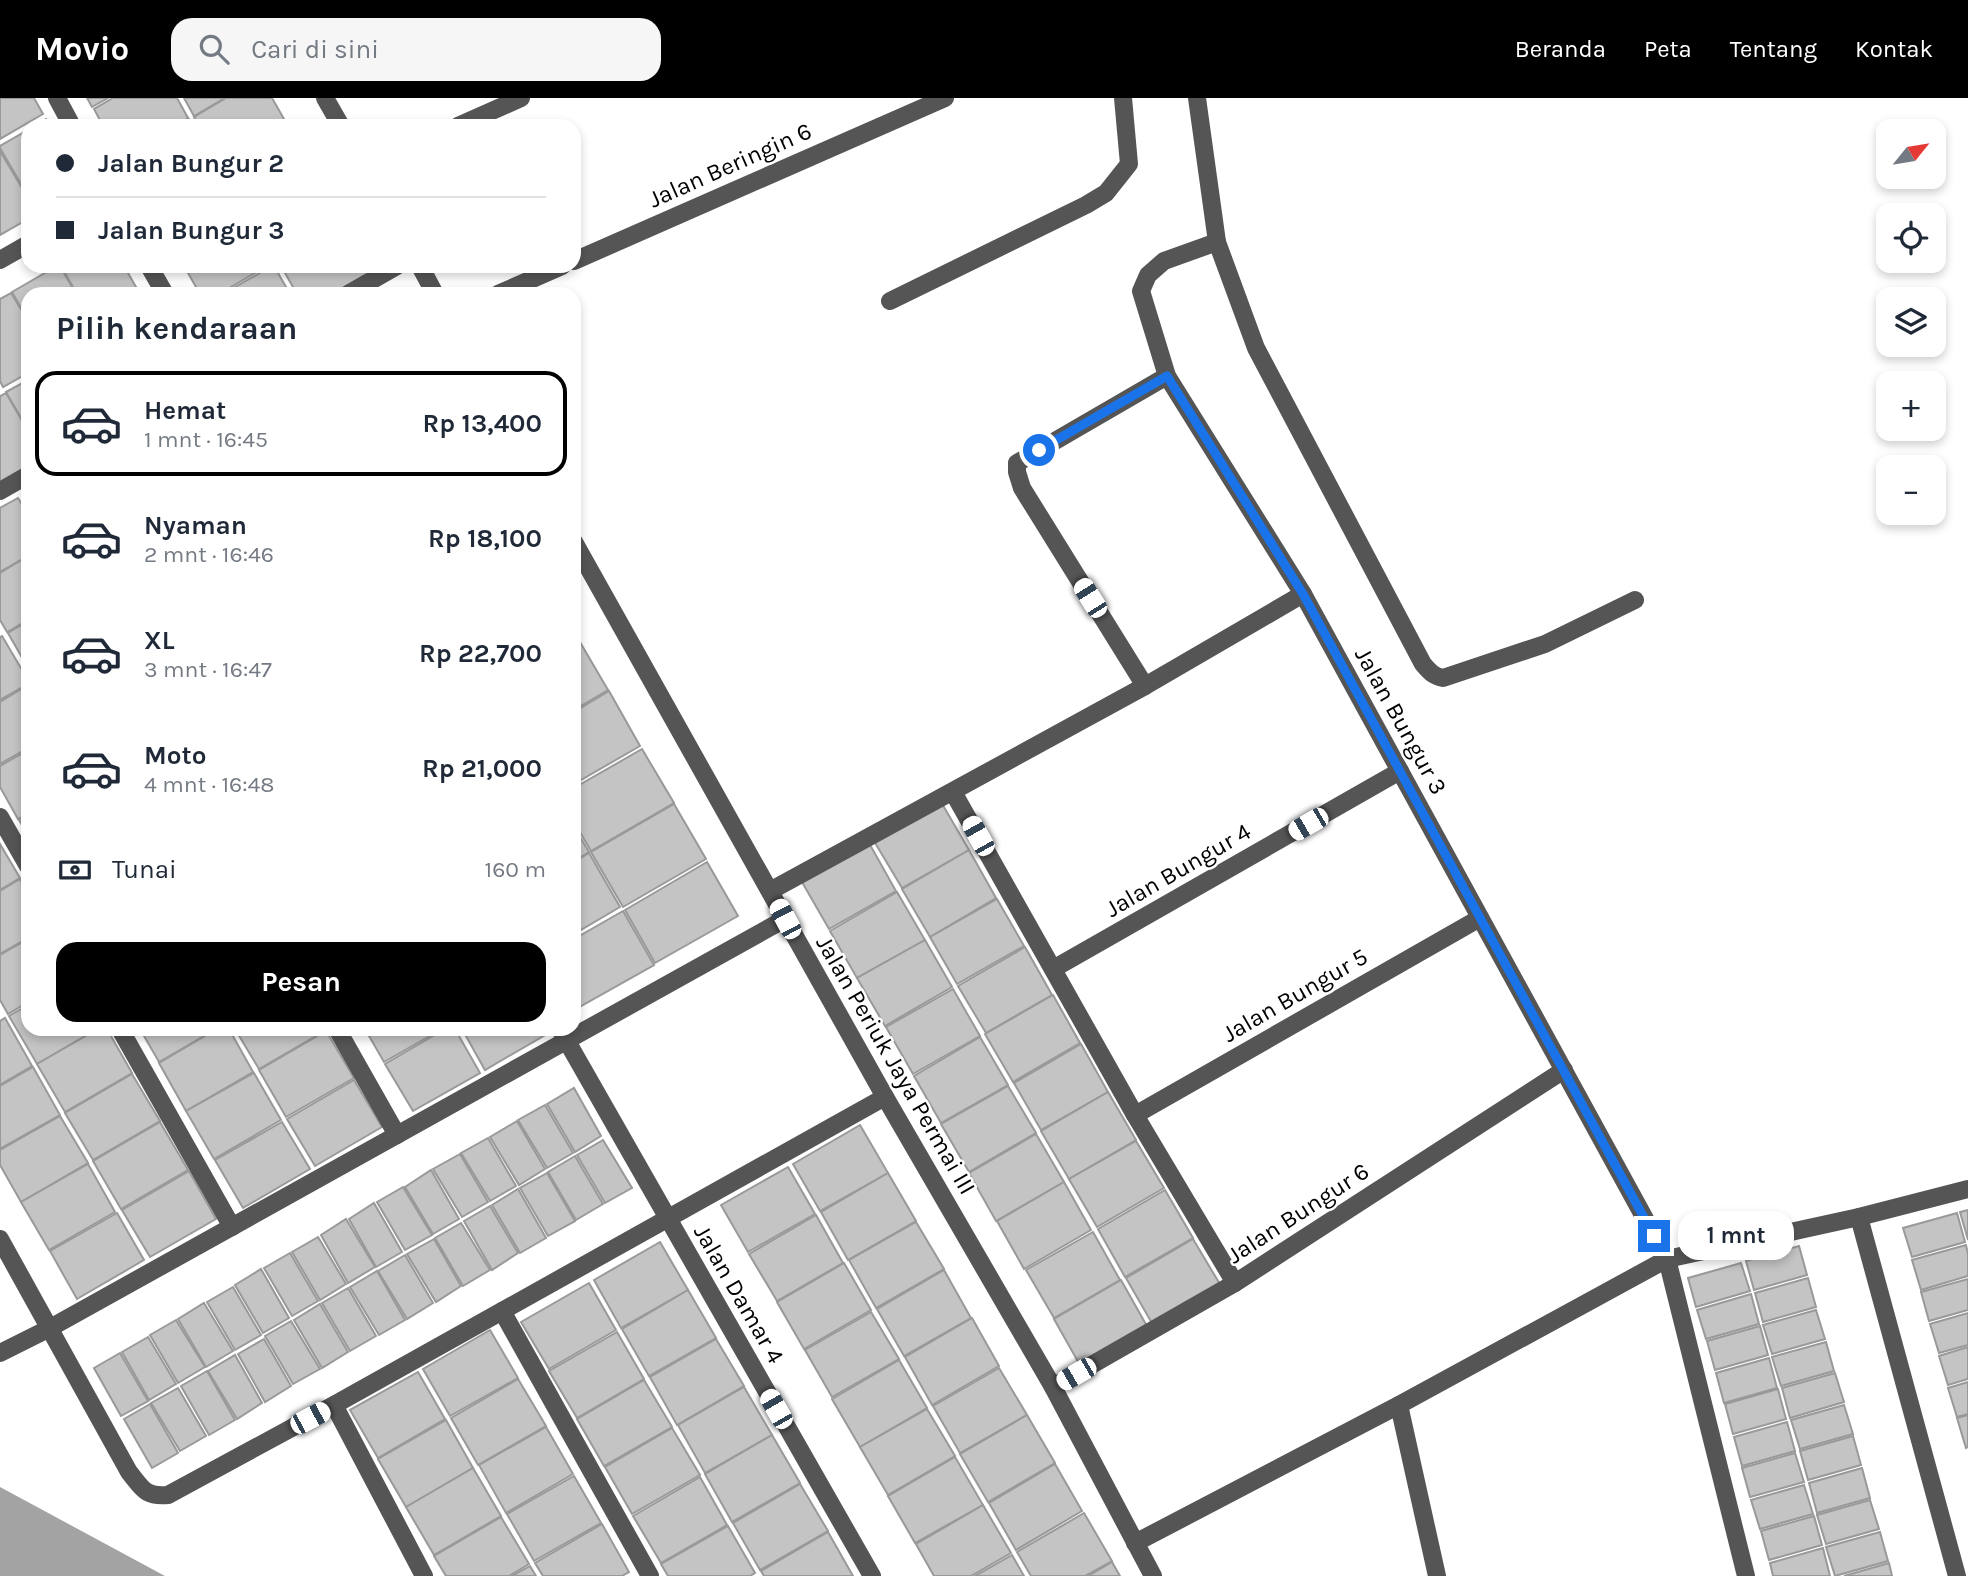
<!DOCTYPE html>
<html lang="id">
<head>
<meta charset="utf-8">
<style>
  :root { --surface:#fff; --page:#f6f6f7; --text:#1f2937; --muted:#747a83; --line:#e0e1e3; --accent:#000 }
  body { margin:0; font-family:Karla,sans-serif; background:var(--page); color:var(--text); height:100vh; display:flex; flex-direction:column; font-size:26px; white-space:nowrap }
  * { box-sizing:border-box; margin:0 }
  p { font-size:23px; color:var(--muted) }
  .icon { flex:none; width:38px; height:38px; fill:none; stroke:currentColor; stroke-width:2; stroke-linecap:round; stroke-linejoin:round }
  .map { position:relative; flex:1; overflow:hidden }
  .side { position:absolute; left:21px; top:189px; width:560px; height:749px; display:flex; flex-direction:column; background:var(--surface); border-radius:21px; box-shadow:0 4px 10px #0003 }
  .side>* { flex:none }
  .top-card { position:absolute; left:21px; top:21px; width:560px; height:154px; border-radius:21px; box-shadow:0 4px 10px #0003; display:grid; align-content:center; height:154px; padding:0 35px; background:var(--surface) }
  .needle { width:46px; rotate:60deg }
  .controls { position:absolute; left:1876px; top:21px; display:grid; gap:14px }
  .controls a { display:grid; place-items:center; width:70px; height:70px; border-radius:14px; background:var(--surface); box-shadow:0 4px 10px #0003; font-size:35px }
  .end { position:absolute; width:32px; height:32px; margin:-16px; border:9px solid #1a73e8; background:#fff; box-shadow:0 0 0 4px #fff }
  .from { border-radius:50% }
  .bubble { position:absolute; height:49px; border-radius:21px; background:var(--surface); box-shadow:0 4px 10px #0003; font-size:23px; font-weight:700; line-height:49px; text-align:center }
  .car { position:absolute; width:21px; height:42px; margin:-21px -10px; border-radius:9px; box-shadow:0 0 5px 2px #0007; background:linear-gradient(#fff 24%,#345 0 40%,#fff 0 76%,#345 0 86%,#fff 0) }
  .top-card b { display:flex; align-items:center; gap:24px; height:66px; font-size:26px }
  .top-card b+b { border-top:2px solid var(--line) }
  .top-card i { width:18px; height:18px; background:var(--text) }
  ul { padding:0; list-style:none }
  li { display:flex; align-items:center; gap:21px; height:105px; margin:0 14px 10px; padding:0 21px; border:4px solid transparent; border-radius:21px }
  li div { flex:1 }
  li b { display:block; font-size:26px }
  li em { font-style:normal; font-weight:700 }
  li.on { border-color:var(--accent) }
  li>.icon { width:63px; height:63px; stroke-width:1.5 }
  h2 { padding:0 35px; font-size:32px; line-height:84px }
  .pay { display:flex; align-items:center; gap:18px; height:77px; padding:0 35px; font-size:26px }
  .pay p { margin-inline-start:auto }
  .cta { display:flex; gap:14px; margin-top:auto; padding:14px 35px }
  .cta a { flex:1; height:80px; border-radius:21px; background:var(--accent); color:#fff; font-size:28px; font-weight:700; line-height:80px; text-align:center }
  header { display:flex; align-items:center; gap:42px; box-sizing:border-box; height:98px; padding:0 35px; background:var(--accent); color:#fff }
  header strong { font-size:33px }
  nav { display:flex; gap:38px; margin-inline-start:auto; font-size:24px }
  .search { width:490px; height:63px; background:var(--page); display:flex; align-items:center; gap:18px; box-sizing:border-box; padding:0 24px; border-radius:21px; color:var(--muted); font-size:26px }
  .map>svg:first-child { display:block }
</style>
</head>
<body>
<header>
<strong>Movio</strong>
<div class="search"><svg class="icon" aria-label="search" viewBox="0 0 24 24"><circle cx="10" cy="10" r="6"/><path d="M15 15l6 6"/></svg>Cari di sini</div>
<nav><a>Beranda</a><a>Peta</a><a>Tentang</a><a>Kontak</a></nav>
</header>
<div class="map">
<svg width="1968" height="1478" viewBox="0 0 1968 1478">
  <rect width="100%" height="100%" fill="#fff"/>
  <path fill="#a3a3a3" d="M0,1389L165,1478H0Z"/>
  <g fill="#c4c4c4" stroke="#999" stroke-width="2">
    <path d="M0,0H34L43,16L0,41Z"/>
    <path d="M87,0H108L92,9Z"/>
    <path d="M113,0H177L188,20L175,28H103L94,11Z"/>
    <path d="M184,0H225L194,18Z"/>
    <path d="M226,0H272L288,28H199L194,19Z"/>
    <path d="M46,21L50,28H34Z"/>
    <path d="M189,21L193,28H178Z"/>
    <path d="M28,32V98L0,50V48Z"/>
    <path d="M0,53L28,100V121L0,137Z"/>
    <path d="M57,168H60L76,196H28V222L12,194Z"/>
    <path d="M61,168H124L140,196H77Z"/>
    <path d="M184,168H267L219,196H200Z"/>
    <path d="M272,168H274L290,196H223Z"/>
    <path d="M281,168H369L372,173L332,196H297Z"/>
    <path d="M11,195L28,223V275L3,289L0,283V201Z"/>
    <path d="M28,282V332L6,294Z"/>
    <path d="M6,295L28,333V372L0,388V298Z"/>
    <path d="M18,400L28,416V458L0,474V410Z"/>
    <path d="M28,458V522L7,534L0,522V475Z"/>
    <path d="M28,523V570L8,535Z"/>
    <path d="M2,538L28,582V586L0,602V539Z"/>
    <path d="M577,539L608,592L574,612V540Z"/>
    <path d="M28,587V650L0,666V604Z"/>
    <path d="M609,593L640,648L574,686V614Z"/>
    <path d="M642,651L674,705L591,753L574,724V690Z"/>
    <path d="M28,652V715L18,721L0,689V668Z"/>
    <path d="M941,704L969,752L902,790L874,743Z"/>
    <path d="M674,706L706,761L623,809L591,754Z"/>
    <path d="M28,716V737L19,722Z"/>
    <path d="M574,729L589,754L574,763Z"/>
    <path d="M869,745L896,793L829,831L802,784Z"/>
    <path d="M0,746L20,780L0,792Z"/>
    <path d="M969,752L996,800L930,839L902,791Z"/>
    <path d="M589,755L620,809L574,836V764Z"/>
    <path d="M707,764L738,818L655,865L625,812Z"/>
    <path d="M20,781L28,795V840L0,856V793Z"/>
    <path d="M897,794L925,842L857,880L830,833Z"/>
    <path d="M997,801L1024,848L957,886L930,839Z"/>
    <path d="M623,813L654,867L574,912V841Z"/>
    <path d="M28,841V904L8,916L0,902V857Z"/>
    <path d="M925,842L952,889L885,928L857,880Z"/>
    <path d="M1025,849L1052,897L986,935L958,888Z"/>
    <path d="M953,891L980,938L913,976L886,929Z"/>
    <path d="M1053,897L1080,945L1013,984L985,936Z"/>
    <path d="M28,907V931H97L37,966L9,918Z"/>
    <path d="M5,920L32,968L0,987V923Z"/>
    <path d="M98,931H107L132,975L65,1014L37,966Z"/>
    <path d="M140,931H216L159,964Z"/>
    <path d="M217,931H229L253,974L186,1013L159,965Z"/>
    <path d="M235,931H325L326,932L259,971Z"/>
    <path d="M365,931H442L384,964Z"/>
    <path d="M445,931H455L480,975L413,1013L385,966Z"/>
    <path d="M462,931H551L552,933L485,972Z"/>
    <path d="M326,933L354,980L286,1019L259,972Z"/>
    <path d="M980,939L1008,987L941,1025L914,978Z"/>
    <path d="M1081,946L1108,994L1041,1032L1014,985Z"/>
    <path d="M33,969L60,1017L0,1051V988Z"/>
    <path d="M254,975L281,1022L214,1061L186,1013Z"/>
    <path d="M132,976L160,1023L93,1062L65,1015Z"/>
    <path d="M354,982L382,1029L315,1068L287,1021Z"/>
    <path d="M1008,988L1036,1035L969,1074L941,1026Z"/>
    <path d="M574,990L601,1038L575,1054L547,1006Z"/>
    <path d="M1108,994L1136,1042L1069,1081L1041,1033Z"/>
    <path d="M545,1007L573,1055L547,1070L518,1022Z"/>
    <path d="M60,1018L88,1065L21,1104L0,1067V1052Z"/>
    <path d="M517,1023L545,1071L519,1087L490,1039Z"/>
    <path d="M160,1024L188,1072L121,1111L93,1063Z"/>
    <path d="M282,1024L310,1071L243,1110L215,1062Z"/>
    <path d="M860,1027L888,1075L820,1113L793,1066Z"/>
    <path d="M1036,1036L1064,1084L996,1123L969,1075Z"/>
    <path d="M488,1040L516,1088L490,1103L461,1055Z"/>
    <path d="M603,1042L632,1090L605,1105L577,1057Z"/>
    <path d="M1136,1043L1164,1090L1097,1129L1069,1081Z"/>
    <path d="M460,1056L488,1104L462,1119L433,1071Z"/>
    <path d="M575,1058L603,1106L576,1122L548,1074Z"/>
    <path d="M88,1066L115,1114L49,1152L21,1104Z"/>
    <path d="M788,1069L815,1116L748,1154L721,1107Z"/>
    <path d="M431,1072L459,1121L433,1136L405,1089Z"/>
    <path d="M189,1073L216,1121L150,1159L122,1112Z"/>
    <path d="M547,1075L575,1123L548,1138L520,1090Z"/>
    <path d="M888,1075L916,1123L848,1162L821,1114Z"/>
    <path d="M1064,1084L1091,1132L1024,1171L997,1123Z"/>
    <path d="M403,1089L432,1137L405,1152L377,1104Z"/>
    <path d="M518,1091L546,1140L520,1155L492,1107Z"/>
    <path d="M1165,1092L1193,1140L1125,1179L1098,1131Z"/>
    <path d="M374,1105L402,1154L376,1169L349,1121Z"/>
    <path d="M490,1108L518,1155L492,1172L464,1123Z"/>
    <path d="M1968,1112V1142L1960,1114Z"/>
    <path d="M117,1115L144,1162L77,1201L50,1153Z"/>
    <path d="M1957,1115L1965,1144L1912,1159L1903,1130Z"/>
    <path d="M816,1117L843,1165L777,1203L749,1156Z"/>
    <path d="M346,1121L375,1169L348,1185L321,1137Z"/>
    <path d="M916,1124L944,1171L876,1210L849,1162Z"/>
    <path d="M461,1125L490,1172L463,1188L435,1140Z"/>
    <path d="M1093,1134L1120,1182L1054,1220L1026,1172Z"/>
    <path d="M318,1139L346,1186L320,1202L292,1154Z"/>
    <path d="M434,1141L461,1188L436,1204L407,1156Z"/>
    <path d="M1193,1141L1221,1188L1153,1227L1126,1180Z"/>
    <path d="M660,1144L688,1192L621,1230L594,1182Z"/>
    <path d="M1966,1147L1968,1156V1178L1921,1192L1912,1162Z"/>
    <path d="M1799,1148L1807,1177L1754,1192L1746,1163Z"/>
    <path d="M290,1155L318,1203L292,1218L264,1170Z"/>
    <path d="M405,1157L433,1205L407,1221L378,1173Z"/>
    <path d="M844,1165L871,1212L804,1251L777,1204Z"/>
    <path d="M1741,1165L1750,1193L1696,1209L1688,1180Z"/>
    <path d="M261,1171L289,1220L263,1235L235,1187Z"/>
    <path d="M944,1172L971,1220L904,1258L877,1211Z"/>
    <path d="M377,1173L405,1222L379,1237L350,1189Z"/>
    <path d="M1808,1180L1816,1209L1763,1224L1755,1195Z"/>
    <path d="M1968,1181V1212L1929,1223L1921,1194Z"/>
    <path d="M1121,1182L1148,1230L1081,1269L1054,1221Z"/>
    <path d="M589,1185L616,1232L549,1271L521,1224Z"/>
    <path d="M233,1189L261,1237L235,1252L207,1204Z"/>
    <path d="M348,1190L376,1238L350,1253L322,1205Z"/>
    <path d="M688,1192L716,1240L649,1278L622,1231Z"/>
    <path d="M1751,1196L1759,1226L1706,1241L1697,1212Z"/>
    <path d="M204,1205L233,1253L206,1269L178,1221Z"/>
    <path d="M320,1206L348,1254L322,1270L294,1222Z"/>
    <path d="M1816,1212L1825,1241L1772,1256L1763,1227Z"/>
    <path d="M871,1214L899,1261L832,1299L805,1252Z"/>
    <path d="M1968,1215V1247L1939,1255L1930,1226Z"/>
    <path d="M972,1220L999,1268L932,1307L905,1259Z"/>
    <path d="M176,1222L205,1269L178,1285L150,1237Z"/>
    <path d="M291,1223L320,1271L293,1286L265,1238Z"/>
    <path d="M1760,1228L1768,1257L1715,1272L1707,1243Z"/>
    <path d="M490,1232L518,1280L450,1318L423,1271Z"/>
    <path d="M617,1234L644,1281L577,1320L549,1273Z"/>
    <path d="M148,1239L176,1286L149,1302L122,1254Z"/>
    <path d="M264,1241L291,1288L265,1304L238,1256Z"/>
    <path d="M716,1241L744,1288L677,1327L650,1279Z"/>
    <path d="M1826,1244L1834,1273L1781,1288L1772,1259Z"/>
    <path d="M1968,1249V1281L1948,1287L1939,1258Z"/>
    <path d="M120,1255L148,1303L121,1318L94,1270Z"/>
    <path d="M235,1257L262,1305L237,1321L208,1273Z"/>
    <path d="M1769,1260L1777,1290L1724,1305L1716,1275Z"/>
    <path d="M899,1262L927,1310L860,1349L832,1301Z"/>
    <path d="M999,1270L1027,1317L960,1355L933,1308Z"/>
    <path d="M207,1273L235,1322L209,1337L181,1288Z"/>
    <path d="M418,1274L445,1321L378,1360L350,1312Z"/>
    <path d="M1835,1275L1844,1304L1790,1320L1782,1290Z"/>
    <path d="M518,1281L546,1328L478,1367L451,1320Z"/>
    <path d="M644,1282L672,1329L604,1368L577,1321Z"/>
    <path d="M1968,1284V1316L1957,1319L1948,1290Z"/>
    <path d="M744,1289L772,1337L705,1375L678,1327Z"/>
    <path d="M178,1290L206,1338L180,1353L151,1305Z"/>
    <path d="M1778,1291L1786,1321L1733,1336L1725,1306Z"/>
    <path d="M150,1306L178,1355L152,1370L124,1321Z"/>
    <path d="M1844,1307L1853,1336L1800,1351L1791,1322Z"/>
    <path d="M927,1311L955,1358L888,1397L860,1349Z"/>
    <path d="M1027,1317L1055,1365L988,1404L960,1356Z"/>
    <path d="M1968,1317V1349L1966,1350L1957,1320Z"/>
    <path d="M446,1322L473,1370L406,1409L378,1361Z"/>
    <path d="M1787,1324L1795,1353L1742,1368L1734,1339Z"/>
    <path d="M546,1329L573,1376L506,1415L479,1367Z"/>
    <path d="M672,1330L700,1377L632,1416L605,1369Z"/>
    <path d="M772,1337L800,1385L732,1424L705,1376Z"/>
    <path d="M1853,1338L1861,1367L1808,1382L1800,1353Z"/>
    <path d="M1795,1355L1804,1384L1750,1399L1742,1370Z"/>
    <path d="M955,1359L983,1407L915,1445L888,1398Z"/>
    <path d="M1055,1366L1082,1413L1016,1452L989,1405Z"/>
    <path d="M473,1370L501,1418L434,1457L406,1409Z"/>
    <path d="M1862,1370L1870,1400L1817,1415L1809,1385Z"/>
    <path d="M574,1378L601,1425L534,1463L507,1416Z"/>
    <path d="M700,1379L727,1427L661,1465L633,1418Z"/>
    <path d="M800,1386L828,1433L760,1472L733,1425Z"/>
    <path d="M1804,1387L1813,1416L1760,1431L1751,1402Z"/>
    <path d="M1870,1402L1879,1431L1826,1446L1817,1417Z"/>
    <path d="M983,1407L1011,1455L971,1478H934L916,1446Z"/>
    <path d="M1084,1415L1112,1463L1085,1478H1031L1017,1454Z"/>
    <path d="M1814,1418L1822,1447L1769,1462L1761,1433Z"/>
    <path d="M501,1419L529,1466L509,1478H446L434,1458Z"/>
    <path d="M602,1426L629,1474L622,1478H543L535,1465Z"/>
    <path d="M728,1428L755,1475L750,1478H668L661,1466Z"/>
    <path d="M828,1434L853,1478H764L761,1473Z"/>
    <path d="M1880,1434L1888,1463L1835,1478L1826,1449Z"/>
    <path d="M1823,1450L1830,1478H1773L1770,1465Z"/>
    <path d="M1012,1457L1024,1478H975Z"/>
    <path d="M1112,1464L1120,1478H1088Z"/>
    <path d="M1889,1465L1892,1478H1844Z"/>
    <path d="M530,1468L536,1478H512Z"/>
  </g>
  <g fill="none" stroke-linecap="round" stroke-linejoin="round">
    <g stroke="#555" stroke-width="18">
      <path d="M57,0L72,28"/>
      <path d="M325,0L341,28"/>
      <path d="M1197,0L1217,144L1256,250L1423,566C1429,573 1433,578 1443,580L1545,546L1635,502"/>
      <path d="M458,28L521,0"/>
      <path d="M1217,144L1164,163L1148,177L1141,193L1167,278L1303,496L1667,1161L1746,1478"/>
      <path d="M0,162L28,146"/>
      <path d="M574,163L945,0"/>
      <path d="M149,168L165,196"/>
      <path d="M420,168L435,196"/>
      <path d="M348,196L397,168"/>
      <path d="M498,196L562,168"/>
      <path d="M890,203L1086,107L1106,95L1129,66L1123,0"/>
      <path d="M0,393L28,377"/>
      <path d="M574,444L885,999L1053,1289L1153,1478"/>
      <path d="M1145,588L1022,390L1017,374V365L1167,278"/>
      <path d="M953,694L1135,1017L1235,1185"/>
      <path d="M0,719L28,768"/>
      <path d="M770,793L1145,588L1303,496"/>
      <path d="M1053,871L1400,673"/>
      <path d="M120,931L232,1129"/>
      <path d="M337,931L397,1037"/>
      <path d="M560,931L872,1478"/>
      <path d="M1135,1017L1480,820"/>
      <path d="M1859,1119L1957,1478"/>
      <path d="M0,1141L129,1374C143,1391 145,1399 168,1397L334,1307L885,999"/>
      <path d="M502,1213L650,1478"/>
      <path d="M0,1255L50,1230L785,821"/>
      <path d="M1053,1289L1235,1185L1564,972"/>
      <path d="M334,1307L424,1478"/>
      <path d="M1399,1307L1437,1478"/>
      <path d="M1135,1445L1399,1307L1667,1161L1859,1119L1968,1091"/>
    </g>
  </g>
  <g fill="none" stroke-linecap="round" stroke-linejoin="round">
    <path stroke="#1a73e8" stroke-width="9" d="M1039,352L1167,278L1303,496L1654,1138"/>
  </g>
  <g text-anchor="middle" stroke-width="5" stroke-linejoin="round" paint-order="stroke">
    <g font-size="24" fill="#000" stroke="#fff">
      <text transform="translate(730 67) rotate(-24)" y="8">Jalan Beringin 6</text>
      <text transform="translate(1401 623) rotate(61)" y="8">Jalan Bungur 3</text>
      <text transform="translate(1178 772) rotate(-30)" y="8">Jalan Bungur 4</text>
      <text transform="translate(1295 897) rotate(-30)" y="8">Jalan Bungur 5</text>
      <text transform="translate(896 967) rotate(60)" y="8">Jalan Periuk Jaya Permai III</text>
      <text transform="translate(1298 1115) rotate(-33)" y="8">Jalan Bungur 6</text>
      <text transform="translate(739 1196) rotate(60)" y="8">Jalan Damar 4</text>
    </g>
  </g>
</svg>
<div class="controls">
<a><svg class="needle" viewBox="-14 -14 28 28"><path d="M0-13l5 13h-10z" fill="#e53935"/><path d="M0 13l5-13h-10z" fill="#747a83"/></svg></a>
<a><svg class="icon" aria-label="locate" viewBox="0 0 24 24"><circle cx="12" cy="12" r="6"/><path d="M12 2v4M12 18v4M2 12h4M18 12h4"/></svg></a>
<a><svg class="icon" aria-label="layers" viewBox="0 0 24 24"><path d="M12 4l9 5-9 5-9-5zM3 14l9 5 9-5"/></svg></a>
<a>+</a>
<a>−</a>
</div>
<i class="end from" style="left:1039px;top:352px"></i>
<i class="end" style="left:1654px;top:1138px"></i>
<div class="bubble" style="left:1678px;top:1113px;width:116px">1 mnt</div>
<i class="car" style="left:1090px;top:500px;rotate:328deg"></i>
<i class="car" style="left:1308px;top:726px;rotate:240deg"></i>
<i class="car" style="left:978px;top:738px;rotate:331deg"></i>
<i class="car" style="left:785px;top:821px;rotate:332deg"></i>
<i class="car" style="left:1076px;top:1276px;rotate:240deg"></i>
<i class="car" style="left:776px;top:1311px;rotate:330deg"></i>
<i class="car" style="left:310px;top:1320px;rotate:62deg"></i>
<div class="top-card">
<b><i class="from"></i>Jalan Bungur 2</b>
<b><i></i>Jalan Bungur 3</b>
</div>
<section class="side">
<h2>Pilih kendaraan</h2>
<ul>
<li class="on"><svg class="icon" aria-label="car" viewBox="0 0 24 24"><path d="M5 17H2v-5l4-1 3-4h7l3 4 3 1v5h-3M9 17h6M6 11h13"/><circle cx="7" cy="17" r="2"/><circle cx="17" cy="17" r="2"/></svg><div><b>Hemat</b><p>1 mnt · 16:45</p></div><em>Rp 13,400</em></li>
<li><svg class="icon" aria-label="car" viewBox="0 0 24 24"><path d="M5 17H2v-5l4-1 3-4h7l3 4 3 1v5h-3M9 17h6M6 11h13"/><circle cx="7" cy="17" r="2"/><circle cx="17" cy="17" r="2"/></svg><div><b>Nyaman</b><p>2 mnt · 16:46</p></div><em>Rp 18,100</em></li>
<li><svg class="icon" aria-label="car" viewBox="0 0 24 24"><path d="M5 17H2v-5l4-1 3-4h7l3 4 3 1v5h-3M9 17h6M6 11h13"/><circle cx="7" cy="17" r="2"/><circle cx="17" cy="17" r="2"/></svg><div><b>XL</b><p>3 mnt · 16:47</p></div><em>Rp 22,700</em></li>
<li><svg class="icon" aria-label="car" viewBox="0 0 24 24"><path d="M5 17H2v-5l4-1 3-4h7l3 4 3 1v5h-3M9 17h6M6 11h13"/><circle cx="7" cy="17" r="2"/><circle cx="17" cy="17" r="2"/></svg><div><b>Moto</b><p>4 mnt · 16:48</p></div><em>Rp 21,000</em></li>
</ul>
<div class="pay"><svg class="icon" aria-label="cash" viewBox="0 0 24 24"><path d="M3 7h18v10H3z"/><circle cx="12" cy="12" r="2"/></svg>Tunai<p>160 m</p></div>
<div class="cta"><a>Pesan</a></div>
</section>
</div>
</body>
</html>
